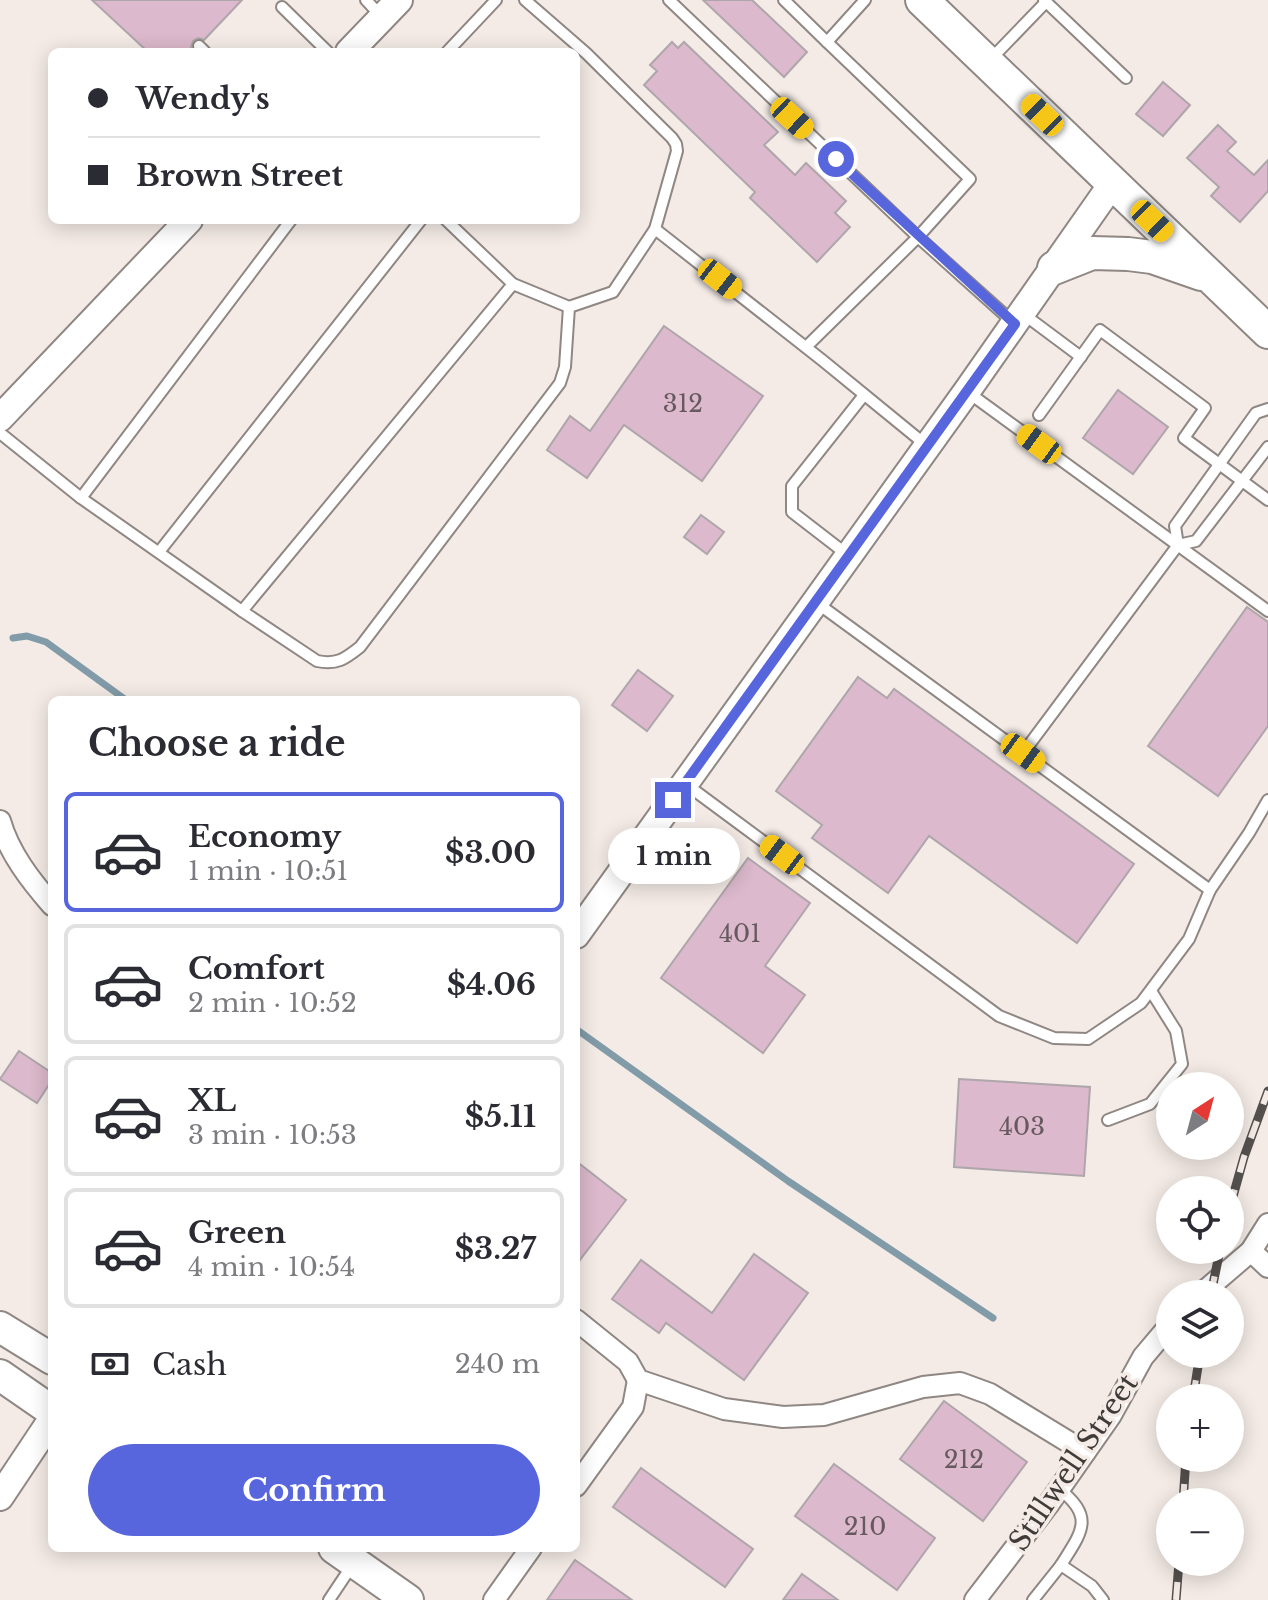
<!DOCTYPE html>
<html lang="en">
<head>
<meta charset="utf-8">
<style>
  :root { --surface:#fff; --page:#f2f2f3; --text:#2b2b33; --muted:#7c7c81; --line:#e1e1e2; --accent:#5766dc }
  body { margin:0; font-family:"Libre Baskerville",serif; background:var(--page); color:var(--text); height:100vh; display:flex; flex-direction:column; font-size:30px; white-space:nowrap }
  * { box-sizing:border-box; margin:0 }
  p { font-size:26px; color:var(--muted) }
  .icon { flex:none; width:44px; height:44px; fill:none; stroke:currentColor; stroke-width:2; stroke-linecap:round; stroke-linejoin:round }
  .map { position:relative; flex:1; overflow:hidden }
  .side { position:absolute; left:48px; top:696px; width:532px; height:856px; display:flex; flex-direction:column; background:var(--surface); border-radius:12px; box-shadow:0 4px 20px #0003 }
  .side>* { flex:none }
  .banner { position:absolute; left:48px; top:48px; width:532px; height:176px; border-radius:12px; box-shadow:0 4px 20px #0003; display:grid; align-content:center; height:176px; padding:0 40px; background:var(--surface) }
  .needle { width:52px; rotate:36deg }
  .controls { position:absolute; left:1156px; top:1072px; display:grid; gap:16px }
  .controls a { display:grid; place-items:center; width:88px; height:88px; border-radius:50%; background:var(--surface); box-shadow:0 4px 20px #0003; font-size:40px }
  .end { position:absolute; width:36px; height:36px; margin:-18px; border:10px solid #5766dc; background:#fff; box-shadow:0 0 0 4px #fff }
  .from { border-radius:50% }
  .bubble { position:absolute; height:56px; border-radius:28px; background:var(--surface); box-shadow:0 4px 20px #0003; font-size:26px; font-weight:700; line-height:56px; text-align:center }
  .car { position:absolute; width:24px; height:48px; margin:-24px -12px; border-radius:10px; box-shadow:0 0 6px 2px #0007; background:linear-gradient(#f5c518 24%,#345 0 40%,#f5c518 0 76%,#345 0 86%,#f5c518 0) }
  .banner b { display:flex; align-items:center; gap:28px; height:76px; font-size:30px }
  .banner b+b { border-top:2px solid var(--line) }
  .banner i { width:20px; height:20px; background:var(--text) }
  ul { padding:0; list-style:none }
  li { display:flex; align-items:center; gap:24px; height:120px; margin:0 16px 12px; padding:0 24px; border:4px solid var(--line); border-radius:12px }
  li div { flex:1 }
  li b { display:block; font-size:30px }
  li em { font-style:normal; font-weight:700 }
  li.selected { border-color:var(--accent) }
  li>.icon { width:72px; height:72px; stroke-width:1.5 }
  h2 { padding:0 40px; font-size:36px; line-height:96px }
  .pay { display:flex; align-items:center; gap:20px; height:88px; padding:0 40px; font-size:30px }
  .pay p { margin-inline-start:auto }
  .primary-button { display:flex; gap:16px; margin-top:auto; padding:16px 40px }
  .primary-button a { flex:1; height:92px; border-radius:48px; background:var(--accent); color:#fff; font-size:32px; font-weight:700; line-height:92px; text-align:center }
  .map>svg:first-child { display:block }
</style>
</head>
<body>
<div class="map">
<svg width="1268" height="1600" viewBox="0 0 1268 1600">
  <rect width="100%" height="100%" fill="#f4ebe6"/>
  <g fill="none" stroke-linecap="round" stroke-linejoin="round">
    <g stroke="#829ba8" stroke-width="7">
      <path d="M13,638L27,636L46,642L126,700"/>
      <path d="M576,1029L788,1181L993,1318"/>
    </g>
  </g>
  <g fill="#dcb9cc" stroke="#aea6aa" stroke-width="2">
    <path d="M92,0H242L204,40L198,38L193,41L191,47L193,52H148Z"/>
    <path d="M703,0H752L807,52L784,77Z"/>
    <path d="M672,42L678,48L684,42L778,132L764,145L795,175L806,163L846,201L835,213L850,227L817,262L750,198L755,192L644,85L657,71L650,65Z"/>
    <path d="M1163,82L1190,105L1163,136L1136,114Z"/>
    <path d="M1218,125L1236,142L1227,151L1254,175L1268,160V191L1240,222L1211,196L1219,187L1187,158Z"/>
    <path d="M664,326L763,396L702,481L624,425L587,478L547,450L570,416L590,431Z"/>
    <path d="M1118,390L1168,427L1133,474L1083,438Z"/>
    <path d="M701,515L724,532L707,554L684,537Z"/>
    <path d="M1247,607L1268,622V726L1218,796L1148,746Z"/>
    <path d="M638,670L673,696L647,731L612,705Z"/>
    <path d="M858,677L887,698L894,689L1134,864L1077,943L929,836L888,893L812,838L822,825L776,791Z"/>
    <path d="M748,858L810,903L765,966L805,995L763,1053L661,978Z"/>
    <path d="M19,1051L52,1073V1080L37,1103L0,1079Z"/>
    <path d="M959,1079L1090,1087L1084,1176L954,1167Z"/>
    <path d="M576,1161L626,1200L576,1265Z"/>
    <path d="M754,1254L808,1293L744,1380L666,1323L659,1333L612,1299L641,1260L712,1313Z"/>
    <path d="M944,1401L1027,1462L983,1521L900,1459Z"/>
    <path d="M834,1464L935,1538L897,1590L795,1516Z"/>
    <path d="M641,1468L753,1549L725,1587L613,1507Z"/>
    <path d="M575,1560L632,1600H547Z"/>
    <path d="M802,1574L838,1600H783Z"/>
  </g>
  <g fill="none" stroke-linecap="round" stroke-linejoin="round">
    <g stroke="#8f8783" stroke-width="14">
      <g id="service">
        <path d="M366,0L381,16"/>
        <path d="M669,0L918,237L1015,324"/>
        <path d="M784,0L827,42"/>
        <path d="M1044,0L1126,78"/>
        <path d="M282,7L328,52"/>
        <path d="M199,46L205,52"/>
        <path d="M447,52L496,0"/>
        <path d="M989,61L1046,2"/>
        <path d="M655,229L822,360L926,445"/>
        <path d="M513,284L569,307L613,292L655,229L677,151L676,144L672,138L586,53L525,0"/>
        <path d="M1022,313L1081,357"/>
        <path d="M806,347L918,237L970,179L827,42L865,0"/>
        <path d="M969,393L1268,611"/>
        <path d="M1039,415L1100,330L1205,408L1184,438L1268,500"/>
        <path d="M0,433L81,498L242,611L513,284L446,220"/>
        <path d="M81,498L291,220"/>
        <path d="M1178,545L1175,526L1256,413L1268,409"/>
        <path d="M159,552L421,220"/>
        <path d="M849,556L792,512V486L864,395"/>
        <path d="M817,603L1210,890L1249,833L1268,800"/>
        <path d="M242,611L317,661C337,665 345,659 360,647L560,383L565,367L569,307"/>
        <path d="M1023,753L1178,545L1196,541L1268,447"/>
        <path d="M687,785L999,1016L1054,1038L1088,1039L1141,1003L1189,939L1210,890"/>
        <path d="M1108,1120L1150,1104L1182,1064L1176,1031L1151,991"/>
        <path d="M1059,1489C1096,1517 1081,1533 1061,1565"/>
        <path d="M329,1600L353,1564"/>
        <path d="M1033,1600L1061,1565L1092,1586L1103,1600"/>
      </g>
    </g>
    <g stroke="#8f8783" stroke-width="24">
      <g id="minor">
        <path d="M0,821C9,853 31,881 52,905"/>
        <path d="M1251,1251L1268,1267"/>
        <path d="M1201,1294L1251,1251L1268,1224"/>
        <path d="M576,1320L628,1362L638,1380L724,1409L783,1417L824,1415L923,1387L960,1383L990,1394L1085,1452"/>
        <path d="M576,1486L633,1407L638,1380"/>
        <path d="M494,1600L531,1548"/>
        <path d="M975,1600L1048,1505L1111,1415L1143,1357L1170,1325"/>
      </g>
    </g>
    <g stroke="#8f8783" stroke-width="30">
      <g id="tertiary">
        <path d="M349,52L399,0"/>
        <path d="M0,418L189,220"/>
        <path d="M576,935L967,391L1112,184"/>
        <path d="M0,1497L52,1419"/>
      </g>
    </g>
    <g stroke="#8f8783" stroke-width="34">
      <g id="secondary">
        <path d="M0,1327L52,1359"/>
        <path d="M0,1375L52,1411"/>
        <path d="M334,1548L408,1600"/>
      </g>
    </g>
    <g stroke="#8f8783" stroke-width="36">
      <g id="primary">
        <path d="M922,0L1268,332"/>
        <path d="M1054,268L1092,253L1128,254L1152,257L1201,274"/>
      </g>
    </g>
    <use href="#service" stroke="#fff" stroke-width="10"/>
    <use href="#minor" stroke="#fff" stroke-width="20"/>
    <use href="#tertiary" stroke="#fff" stroke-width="26"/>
    <use href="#secondary" stroke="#fff" stroke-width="30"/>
    <use href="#primary" stroke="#fff" stroke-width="32"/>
    <g stroke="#54504e" stroke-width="9">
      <g id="rail">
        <path d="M1230,1207L1244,1157L1268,1091"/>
        <path d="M1211,1294L1220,1250"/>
        <path d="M1193,1398L1200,1354"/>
        <path d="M1183,1502L1186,1458"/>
        <path d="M1176,1600L1179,1562"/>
      </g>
    </g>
    <use href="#rail" stroke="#f4ebe6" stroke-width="6" stroke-dasharray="18" stroke-linecap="butt"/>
  </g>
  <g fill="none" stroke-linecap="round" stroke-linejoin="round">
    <path stroke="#5766dc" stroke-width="10" d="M673,800L1015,324L836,159"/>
  </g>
  <g text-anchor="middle" stroke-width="7" stroke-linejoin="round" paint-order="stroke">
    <g font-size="24" fill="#665a5e">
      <text x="683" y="412">312</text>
      <text x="740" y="942">401</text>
      <text x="1022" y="1135">403</text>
      <text x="964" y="1468">212</text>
      <text x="865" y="1535">210</text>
    </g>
    <g font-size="28" fill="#3e3b39" stroke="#f4ebe6">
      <text transform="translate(1073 1462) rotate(-56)" y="10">Stillwell Street</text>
    </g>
  </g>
</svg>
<div class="controls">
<a><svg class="needle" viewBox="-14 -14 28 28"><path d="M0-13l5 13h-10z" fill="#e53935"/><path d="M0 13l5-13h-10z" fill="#7c7c81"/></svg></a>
<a><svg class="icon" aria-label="locate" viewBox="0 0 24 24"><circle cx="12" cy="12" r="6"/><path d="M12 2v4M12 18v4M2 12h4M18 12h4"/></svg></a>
<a><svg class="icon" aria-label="layers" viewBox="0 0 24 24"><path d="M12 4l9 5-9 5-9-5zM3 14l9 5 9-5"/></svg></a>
<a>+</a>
<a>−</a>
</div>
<i class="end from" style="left:836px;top:159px"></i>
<i class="end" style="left:673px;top:800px"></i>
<div class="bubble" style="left:608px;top:828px;width:132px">1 min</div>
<i class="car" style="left:1042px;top:115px;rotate:314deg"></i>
<i class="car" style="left:792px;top:118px;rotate:133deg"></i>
<i class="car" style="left:1152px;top:221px;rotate:134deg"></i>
<i class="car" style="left:720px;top:279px;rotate:128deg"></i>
<i class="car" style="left:1039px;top:444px;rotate:306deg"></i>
<i class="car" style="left:1023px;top:753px;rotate:126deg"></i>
<i class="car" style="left:782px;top:855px;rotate:307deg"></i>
<div class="banner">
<b><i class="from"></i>Wendy's</b>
<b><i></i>Brown Street</b>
</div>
<section class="side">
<h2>Choose a ride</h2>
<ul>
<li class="selected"><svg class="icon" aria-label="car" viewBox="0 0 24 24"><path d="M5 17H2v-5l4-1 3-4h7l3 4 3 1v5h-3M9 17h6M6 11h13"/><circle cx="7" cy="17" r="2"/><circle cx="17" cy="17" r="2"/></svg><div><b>Economy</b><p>1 min · 10:51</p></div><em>$3.00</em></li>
<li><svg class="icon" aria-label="car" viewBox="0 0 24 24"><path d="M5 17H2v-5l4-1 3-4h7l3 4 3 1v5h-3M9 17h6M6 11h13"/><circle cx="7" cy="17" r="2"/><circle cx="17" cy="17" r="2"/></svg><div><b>Comfort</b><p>2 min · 10:52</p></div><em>$4.06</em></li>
<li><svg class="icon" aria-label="car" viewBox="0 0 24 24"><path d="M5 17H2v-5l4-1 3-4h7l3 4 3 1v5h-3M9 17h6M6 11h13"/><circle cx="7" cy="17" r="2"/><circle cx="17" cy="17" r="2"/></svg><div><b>XL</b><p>3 min · 10:53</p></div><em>$5.11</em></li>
<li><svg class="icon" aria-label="car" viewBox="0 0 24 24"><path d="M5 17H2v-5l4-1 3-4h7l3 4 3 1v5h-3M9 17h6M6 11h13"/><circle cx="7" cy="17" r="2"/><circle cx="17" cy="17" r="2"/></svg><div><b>Green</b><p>4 min · 10:54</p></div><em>$3.27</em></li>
</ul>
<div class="pay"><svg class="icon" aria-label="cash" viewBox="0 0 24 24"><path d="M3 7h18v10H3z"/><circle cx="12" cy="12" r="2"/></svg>Cash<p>240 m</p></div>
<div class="primary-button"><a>Confirm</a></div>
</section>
</div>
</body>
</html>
